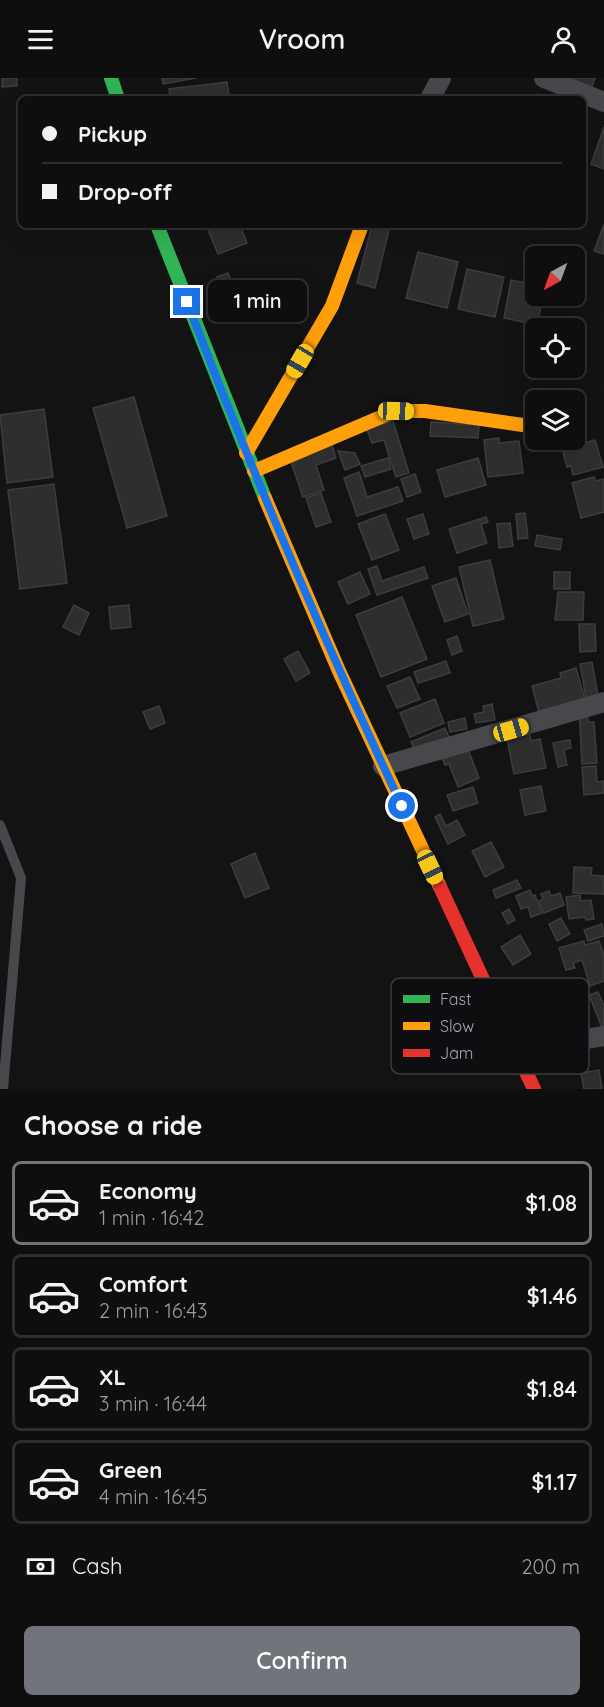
<!DOCTYPE html>
<html lang="en">
<head>
<meta charset="utf-8">
<style>
  :root { --surface:#0e0e0e; --page:#171717; --text:#f1f3f6; --muted:#9b9c9e; --line:#2e2e2e; --accent:#72747b }
  body { margin:0; font-family:Quicksand,sans-serif; background:var(--page); color:var(--text); height:100vh; display:flex; flex-direction:column; font-size:22px; white-space:nowrap }
  * { box-sizing:border-box; margin:0 }
  p { font-size:20px; color:var(--muted) }
  .icon { flex:none; width:33px; height:33px; fill:none; stroke:currentColor; stroke-width:2; stroke-linecap:round; stroke-linejoin:round }
  .map { position:relative; height:1011px; overflow:hidden }
  .sheet { display:flex; flex-direction:column; background:var(--surface); flex:1 }
  .sheet>* { flex:none }
  .hud { position:absolute; left:18px; top:18px; width:568px; height:132px; border-radius:9px; box-shadow:0 6px 24px #0002,0 0 0 2px var(--line); display:grid; align-content:center; height:132px; padding:0 24px; background:var(--surface) }
  .needle { width:39px; rotate:221deg }
  .tools { position:absolute; left:525px; top:168px; display:grid; gap:12px }
  .tools a { display:grid; place-items:center; width:60px; height:60px; border-radius:9px; background:var(--surface); box-shadow:0 6px 24px #0002,0 0 0 2px var(--line); font-size:30px }
  .end { position:absolute; width:27px; height:27px; margin:-14px; border:8px solid #1a73e8; background:#fff; box-shadow:0 0 0 3px #fff }
  .from { border-radius:50% }
  .bubble { position:absolute; height:42px; border-radius:9px; background:var(--surface); box-shadow:0 6px 24px #0002,0 0 0 2px var(--line); font-size:20px; font-weight:600; line-height:42px; text-align:center }
  .car { position:absolute; width:18px; height:36px; margin:-18px -9px; border-radius:8px; box-shadow:0 0 4px 2px #0007; background:linear-gradient(#f5c518 24%,#345 0 40%,#f5c518 0 76%,#345 0 86%,#f5c518 0) }
  .hud b { display:flex; align-items:center; gap:21px; height:57px; font-size:22px }
  .hud b+b { border-top:2px solid var(--line) }
  .hud i { width:15px; height:15px; background:var(--text) }
  ul { padding:0; list-style:none }
  li { display:flex; align-items:center; gap:18px; height:84px; margin:0 12px 9px; padding:0 12px; border:3px solid var(--line); border-radius:9px }
  li div { flex:1 }
  li b { display:block; font-size:22px }
  li em { font-style:normal; font-weight:600 }
  li.current { border-color:var(--accent) }
  li>.icon { width:54px; height:54px; stroke-width:1.5 }
  h2 { padding:0 24px; font-size:27px; line-height:72px }
  .pay { display:flex; align-items:center; gap:15px; height:66px; padding:0 24px; font-size:22px }
  .pay p { margin-inline-start:auto }
  .cta { display:flex; gap:12px; margin-top:auto; padding:12px 24px }
  .cta a { flex:1; height:69px; border-radius:9px; background:var(--accent); color:#fff; font-size:24px; font-weight:600; line-height:69px; text-align:center }
  header { display:flex; justify-content:space-between; align-items:center; height:78px; padding:0 24px; background:var(--surface); font-size:27px; font-weight:600 }
  .map>svg:first-child { display:block }
</style>
</head>
<body>
<header><svg class="icon" aria-label="menu" viewBox="0 0 24 24"><path d="M4 6h16M4 12h16M4 18h16"/></svg>Vroom<svg class="icon" aria-label="person" viewBox="0 0 24 24"><circle cx="12" cy="8" r="4"/><path d="M4 21q1-7 8-7t8 7"/></svg></header>
<div class="map">
<svg width="604" height="1011" viewBox="0 0 604 1011">
  <rect width="100%" height="100%" fill="#131313"/>
  <g fill="#2e2e2e" stroke="#3c3d3f" stroke-width="1.5">
    <path d="M2,0H17V8L2,9Z"/>
    <path d="M162,0H196L163,6Z"/>
    <path d="M562,0H595L590,13Z"/>
    <path d="M227,4L229,17L170,21L169,11Z"/>
    <path d="M604,49V91L591,86Z"/>
    <path d="M604,146V176L594,173Z"/>
    <path d="M206,147H240L247,165L218,176Z"/>
    <path d="M372,147L390,148L375,210L357,205Z"/>
    <path d="M418,174L458,184L447,230L406,220Z"/>
    <path d="M467,191L504,199L495,239L458,231Z"/>
    <path d="M228,195L235,215L225,219L217,199Z"/>
    <path d="M511,202L536,207V218H543L537,247L504,240Z"/>
    <path d="M134,319L167,438L127,450L93,330Z"/>
    <path d="M44,331L53,399L7,405L0,337Z"/>
    <path d="M393,343L409,395L396,399L384,362L372,365L367,351Z"/>
    <path d="M431,344L479,347L478,360L430,358Z"/>
    <path d="M499,360V365L519,363L523,395L488,399L484,362Z"/>
    <path d="M595,362L603,389L573,397L571,388L567,389L561,367L575,364V368Z"/>
    <path d="M332,367L336,380L316,387L324,412L303,419L290,381Z"/>
    <path d="M338,373L355,375L360,386L345,392Z"/>
    <path d="M388,380L391,391L365,399L361,388Z"/>
    <path d="M478,380L486,407L445,419L437,392Z"/>
    <path d="M359,394L367,419L398,409L403,423L357,438L344,400Z"/>
    <path d="M415,396L421,414L407,419L401,401Z"/>
    <path d="M594,399L596,403L604,401V434L581,440L572,405Z"/>
    <path d="M54,406L67,505L20,511L8,412Z"/>
    <path d="M321,415L331,444L316,449L306,420Z"/>
    <path d="M525,435L528,460L518,461L516,436Z"/>
    <path d="M385,436L399,472L372,482L358,446Z"/>
    <path d="M423,436L429,456L414,461L407,441Z"/>
    <path d="M486,439L488,444L481,446L487,465L457,475L449,451Z"/>
    <path d="M510,445L513,468L499,470L497,446Z"/>
    <path d="M537,457L562,461L560,472L535,468Z"/>
    <path d="M490,482L504,541L473,548L459,489Z"/>
    <path d="M377,488L382,503L424,489L428,500L377,517L368,491Z"/>
    <path d="M360,494L370,516L348,526L338,504Z"/>
    <rect x="554" y="494" width="16" height="17"/>
    <path d="M456,500L468,536L445,544L432,508Z"/>
    <path d="M558,514H584L583,542H555Z"/>
    <path d="M402,519L427,581L381,599L356,537Z"/>
    <path d="M74,527L89,535L79,557L63,549Z"/>
    <path d="M129,527L131,549L111,551L109,529Z"/>
    <path d="M579,546H595L596,573L580,574Z"/>
    <path d="M457,558L462,573L452,577L447,562Z"/>
    <path d="M298,573L310,595L296,603L284,581Z"/>
    <path d="M446,583L450,595L418,605L414,594Z"/>
    <path d="M592,584L598,618L586,620L580,586Z"/>
    <path d="M576,590L586,625L540,638L532,608L561,600L560,595Z"/>
    <path d="M410,599L420,621L397,630L387,608Z"/>
    <path d="M435,621L444,645L410,659L400,635Z"/>
    <path d="M492,626L495,642L476,645L474,636L484,634L483,628Z"/>
    <path d="M159,628L165,645L150,651L143,634Z"/>
    <path d="M587,631L588,644H594L597,685L582,686L579,632Z"/>
    <path d="M465,640L467,651L450,654L448,644Z"/>
    <path d="M445,650L449,659L415,673L411,664Z"/>
    <path d="M529,652L531,663L540,661L546,690L514,696L506,656Z"/>
    <path d="M570,662L571,670L564,672L567,687L558,689L553,665Z"/>
    <path d="M466,666L479,700L458,709L449,686L445,687L441,677Z"/>
    <path d="M596,688L597,704L604,703V715L584,717L582,689Z"/>
    <path d="M541,708L546,733L525,737L520,712Z"/>
    <path d="M473,709L478,725L453,733L447,717Z"/>
    <path d="M440,736L446,748L457,742L465,757L448,766L435,739Z"/>
    <path d="M491,764L504,789L485,799L472,773Z"/>
    <path d="M255,775L269,810L245,820L231,786Z"/>
    <path d="M574,789L592,790L591,797L604,798V816L573,815Z"/>
    <path d="M517,802L521,810L496,820L493,812Z"/>
    <path d="M530,812L532,818L535,817L542,835L531,839L528,829L521,831L516,818Z"/>
    <path d="M549,813L551,818L560,815L564,827L544,835L539,823L543,821L541,816Z"/>
    <path d="M580,817L581,823L591,822L594,841L586,842L585,839L569,841L566,819Z"/>
    <path d="M509,831L515,842L508,846L502,835Z"/>
    <path d="M561,840L570,856L557,863L549,846Z"/>
    <path d="M602,846L604,858L588,863L584,852Z"/>
    <path d="M520,857L531,876L513,887L501,869Z"/>
    <path d="M584,863L585,867L599,863L604,877V903L590,908L582,882L573,885L575,890L566,892L559,870Z"/>
    <path d="M598,914L604,928L603,952L589,917Z"/>
    <path d="M599,992L602,1011H584L581,995Z"/>
  </g>
  <g fill="none" stroke-linecap="round" stroke-linejoin="round">
    <path stroke="#47484c" stroke-width="10" d="M0,747L21,800L3,1011"/>
    <g stroke="#47484c" stroke-width="20">
      <path d="M544,0L604,24"/>
      <path d="M430,21L441,0"/>
      <path d="M383,688L604,624"/>
      <path d="M516,972L604,958"/>
    </g>
    <g stroke="#30b455" stroke-width="14">
      <path d="M111,0L118,21"/>
      <path d="M157,147L265,420"/>
    </g>
    <g stroke="#ff9f0a" stroke-width="14">
      <path d="M246,375L332,228L362,147"/>
      <path d="M254,393L395,333H425L530,348"/>
      <path d="M265,420L339,593L440,809"/>
    </g>
    <path stroke="#e5322d" stroke-width="14" d="M440,809L534,1011"/>
  </g>
  <g fill="none" stroke-linecap="round" stroke-linejoin="round">
    <path stroke="#1a73e8" stroke-width="8" d="M187,224C252,394 324,563 402,728"/>
  </g>
  <rect x="391" y="900" width="198" height="96" rx="9" fill="#0e0d0f" stroke="#3b3c40" stroke-width="1.5"/>
  <rect x="403" y="917" width="27" height="8" fill="#30b455"/>
  <rect x="403" y="944" width="27" height="8" fill="#ff9f0a"/>
  <rect x="403" y="971" width="27" height="8" fill="#e5322d"/>
  <g font-size="16" fill="#a5a9b3">
    <text x="440" y="927">Fast</text>
    <text x="440" y="954">Slow</text>
    <text x="440" y="981">Jam</text>
  </g>
</svg>
<div class="tools">
<a><svg class="needle" viewBox="-14 -14 28 28"><path d="M0-13l5 13h-10z" fill="#e53935"/><path d="M0 13l5-13h-10z" fill="#9b9c9e"/></svg></a>
<a><svg class="icon" aria-label="locate" viewBox="0 0 24 24"><circle cx="12" cy="12" r="6"/><path d="M12 2v4M12 18v4M2 12h4M18 12h4"/></svg></a>
<a><svg class="icon" aria-label="layers" viewBox="0 0 24 24"><path d="M12 4l9 5-9 5-9-5zM3 14l9 5 9-5"/></svg></a>
</div>
<i class="end from" style="left:402px;top:728px"></i>
<i class="end" style="left:187px;top:224px"></i>
<div class="bubble" style="left:208px;top:202px;width:99px">1 min</div>
<i class="car" style="left:300px;top:283px;rotate:210deg"></i>
<i class="car" style="left:396px;top:333px;rotate:92deg"></i>
<i class="car" style="left:511px;top:652px;rotate:74deg"></i>
<i class="car" style="left:430px;top:789px;rotate:155deg"></i>
<div class="hud">
<b><i class="from"></i>Pickup</b>
<b><i></i>Drop-off</b>
</div>
</div>
<section class="sheet">
<h2>Choose a ride</h2>
<ul>
<li class="current"><svg class="icon" aria-label="car" viewBox="0 0 24 24"><path d="M5 17H2v-5l4-1 3-4h7l3 4 3 1v5h-3M9 17h6M6 11h13"/><circle cx="7" cy="17" r="2"/><circle cx="17" cy="17" r="2"/></svg><div><b>Economy</b><p>1 min · 16:42</p></div><em>$1.08</em></li>
<li><svg class="icon" aria-label="car" viewBox="0 0 24 24"><path d="M5 17H2v-5l4-1 3-4h7l3 4 3 1v5h-3M9 17h6M6 11h13"/><circle cx="7" cy="17" r="2"/><circle cx="17" cy="17" r="2"/></svg><div><b>Comfort</b><p>2 min · 16:43</p></div><em>$1.46</em></li>
<li><svg class="icon" aria-label="car" viewBox="0 0 24 24"><path d="M5 17H2v-5l4-1 3-4h7l3 4 3 1v5h-3M9 17h6M6 11h13"/><circle cx="7" cy="17" r="2"/><circle cx="17" cy="17" r="2"/></svg><div><b>XL</b><p>3 min · 16:44</p></div><em>$1.84</em></li>
<li><svg class="icon" aria-label="car" viewBox="0 0 24 24"><path d="M5 17H2v-5l4-1 3-4h7l3 4 3 1v5h-3M9 17h6M6 11h13"/><circle cx="7" cy="17" r="2"/><circle cx="17" cy="17" r="2"/></svg><div><b>Green</b><p>4 min · 16:45</p></div><em>$1.17</em></li>
</ul>
<div class="pay"><svg class="icon" aria-label="cash" viewBox="0 0 24 24"><path d="M3 7h18v10H3z"/><circle cx="12" cy="12" r="2"/></svg>Cash<p>200 m</p></div>
<div class="cta"><a>Confirm</a></div>
</section>
</body>
</html>
